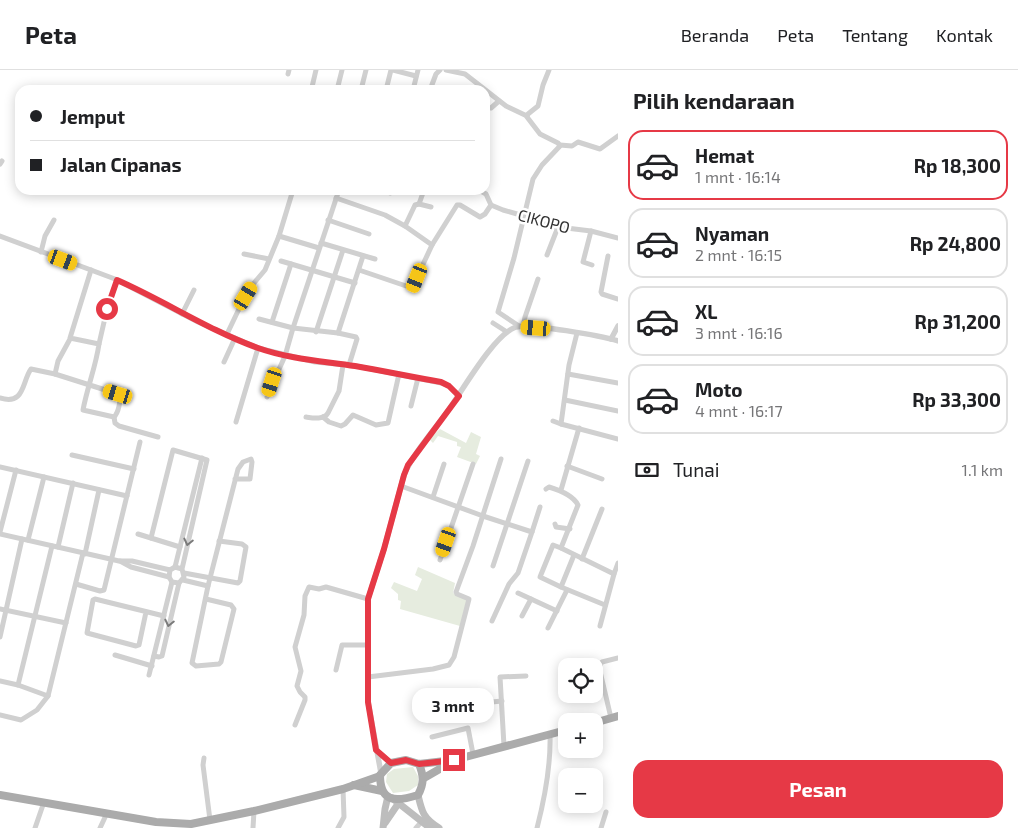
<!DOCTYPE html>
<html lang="id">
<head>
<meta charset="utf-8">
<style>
  :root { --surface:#fff; --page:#f2f2f2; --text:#202124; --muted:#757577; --line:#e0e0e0; --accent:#e63946 }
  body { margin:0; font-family:"Exo 2",sans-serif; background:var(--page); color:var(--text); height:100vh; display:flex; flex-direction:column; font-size:19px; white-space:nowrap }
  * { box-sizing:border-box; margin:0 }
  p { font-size:16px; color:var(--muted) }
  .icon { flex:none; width:28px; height:28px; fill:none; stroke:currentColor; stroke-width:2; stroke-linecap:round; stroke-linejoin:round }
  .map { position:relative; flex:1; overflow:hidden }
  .details { display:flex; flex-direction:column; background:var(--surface); width:400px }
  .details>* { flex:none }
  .guide { position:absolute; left:15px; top:15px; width:475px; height:110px; border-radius:15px; box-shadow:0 2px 12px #0003; display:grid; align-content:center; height:110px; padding:0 15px; background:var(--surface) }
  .fabs { position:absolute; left:558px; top:588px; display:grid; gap:10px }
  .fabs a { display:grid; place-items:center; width:45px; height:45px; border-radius:10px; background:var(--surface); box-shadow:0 2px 12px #0003; font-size:25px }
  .end { position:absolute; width:22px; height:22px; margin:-11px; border:6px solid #e63946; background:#fff; box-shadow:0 0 0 2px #fff }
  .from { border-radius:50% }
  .bubble { position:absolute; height:35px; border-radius:15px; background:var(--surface); box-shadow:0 2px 12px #0003; font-size:16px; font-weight:700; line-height:35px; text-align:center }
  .car { position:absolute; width:15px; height:30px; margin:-15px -8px; border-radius:6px; box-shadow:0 0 4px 1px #0007; background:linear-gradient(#f5c518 24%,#345 0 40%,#f5c518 0 76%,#345 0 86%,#f5c518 0) }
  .guide b { display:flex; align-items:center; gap:18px; height:48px; font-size:19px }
  .guide b+b { border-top:1px solid var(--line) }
  .guide i { width:12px; height:12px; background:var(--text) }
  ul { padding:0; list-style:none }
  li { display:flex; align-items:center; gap:15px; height:70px; margin:0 10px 8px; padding:0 5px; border:2px solid var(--line); border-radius:15px }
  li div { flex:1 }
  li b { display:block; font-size:19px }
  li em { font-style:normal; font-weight:700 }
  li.selected { border-color:var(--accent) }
  li>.icon { width:45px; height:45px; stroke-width:1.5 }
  h2 { padding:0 15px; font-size:22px; line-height:60px }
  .pay { display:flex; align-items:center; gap:12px; height:55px; padding:0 15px; font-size:19px }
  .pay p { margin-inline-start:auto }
  .action { display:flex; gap:10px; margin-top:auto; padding:10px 15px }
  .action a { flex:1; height:58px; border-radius:15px; background:var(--accent); color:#fff; font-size:20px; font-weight:700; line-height:58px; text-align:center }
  header { display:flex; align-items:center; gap:30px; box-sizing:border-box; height:70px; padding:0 25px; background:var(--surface); border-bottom:1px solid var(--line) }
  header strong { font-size:24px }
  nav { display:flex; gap:28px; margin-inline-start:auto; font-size:18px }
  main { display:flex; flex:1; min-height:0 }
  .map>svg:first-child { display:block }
</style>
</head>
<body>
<header>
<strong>Peta</strong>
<nav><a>Beranda</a><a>Peta</a><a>Tentang</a><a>Kontak</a></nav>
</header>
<main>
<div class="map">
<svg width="618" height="758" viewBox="0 0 618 758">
  <rect width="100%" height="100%" fill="#fff"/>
  <g fill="#e6ecdf">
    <path d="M440,359L466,373L471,362L481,367L476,384L480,386L476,394L457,387L461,377L457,376V372L438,366L433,373L429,369Z"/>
    <path d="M418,497L455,513L453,523L467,530L460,556L400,539L401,531L398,530V524L391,518L394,512L417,521L422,509L415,505Z"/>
    <path d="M413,697L418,706V715L409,721L393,723L386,712L387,704L394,699Z"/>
  </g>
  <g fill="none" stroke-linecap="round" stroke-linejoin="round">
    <g stroke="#d0d0d0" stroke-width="5">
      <path d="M393,0L416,6"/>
      <path d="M446,0L465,4L506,36L527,46"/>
      <path d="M288,4L289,0"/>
      <path d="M312,17L316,0"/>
      <path d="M337,20L342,0"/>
      <path d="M361,20L366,0"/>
      <path d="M386,20L391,0"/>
      <path d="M413,20L418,0"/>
      <path d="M430,20L436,4L440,0"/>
      <path d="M485,38H491L499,31"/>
      <path d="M560,75L572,76L578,72L600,79L618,66"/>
      <path d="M0,94L2,91"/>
      <path d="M293,120L279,166L319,178"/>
      <path d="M382,120L390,123"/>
      <path d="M479,120L486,124L491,135L503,140L524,146L550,156L591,161L618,168"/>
      <path d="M336,128L385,145L405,156L415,135L419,134L431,137"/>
      <path d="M419,134L424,120"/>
      <path d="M328,150L369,164"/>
      <path d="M405,156L432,175"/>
      <path d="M591,161L583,192L592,195"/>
      <path d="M0,166L115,209L198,252L258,278L315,292L356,296L441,313L449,316L459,326"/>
      <path d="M321,173L375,189"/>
      <path d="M41,182L45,166L54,150"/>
      <path d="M244,184L269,189"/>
      <path d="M547,185L558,157"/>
      <path d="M608,186L601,222L602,224L618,229"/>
      <path d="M281,191L355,213"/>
      <path d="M359,200L412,218L432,175L457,135H460L480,147L485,144L491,135"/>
      <path d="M182,244L194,220"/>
      <path d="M259,249L293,258L338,263L356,267L357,269L349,295"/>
      <path d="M272,252L291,194"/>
      <path d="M493,253L507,262"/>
      <path d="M519,256L498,242L514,188L533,109L542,95L560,76L558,73L540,64L527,47L528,44L538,36L543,15L549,0"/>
      <path d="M523,257L525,247L538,209"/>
      <path d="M316,262L343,180"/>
      <path d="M338,263L363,186"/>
      <path d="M577,263L569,295L561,354L618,369"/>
      <path d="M227,264L238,241L254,213L265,200L279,166"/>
      <path d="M70,268L99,274C96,296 87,318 83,340L114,347C118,343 122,330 118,324L55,304L58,291L70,269V268L91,200"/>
      <path d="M99,274L107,239L117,210"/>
      <path d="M224,292L235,268"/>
      <path d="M568,304L618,313"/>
      <path d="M267,327L272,312L276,306L285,286L293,258L339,120"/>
      <path d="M0,328C25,336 22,311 31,299L55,304"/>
      <path d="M565,330L618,341"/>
      <path d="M411,336L418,308"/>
      <path d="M114,347L115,353L119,356L158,367"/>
      <path d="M306,347C313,348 324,350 328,343L339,321L343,295"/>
      <path d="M323,347L329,352L341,356L345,354L353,345L376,355L388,353L399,304"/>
      <path d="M553,351L561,354"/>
      <path d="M236,352L258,278"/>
      <path d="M72,385L134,399"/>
      <path d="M567,396L602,409"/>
      <path d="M0,397L127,426"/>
      <path d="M401,416L483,446L532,462L518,503L509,514L492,551"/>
      <path d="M546,419L549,417C559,420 573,425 578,435L561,478L614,504L618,493"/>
      <path d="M561,420L579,358"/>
      <path d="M433,427L444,394"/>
      <path d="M555,454L556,457L570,459"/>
      <path d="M0,462L16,400"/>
      <path d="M532,462L540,437"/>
      <path d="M0,464L119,491H132L170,500"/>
      <path d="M138,464L180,477"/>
      <path d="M151,468L173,380L207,390L182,499L184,507L179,513L172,512L169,507L170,500L175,497L182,499"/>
      <path d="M28,470L44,407"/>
      <path d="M58,477L73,413"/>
      <path d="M85,484L99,420"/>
      <path d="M574,485L561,517L605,535"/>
      <path d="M582,489L602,439"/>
      <path d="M440,490L473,394"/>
      <path d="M120,491L131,497L169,507"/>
      <path d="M493,496L528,391"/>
      <path d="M175,497L202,388"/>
      <path d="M184,503L238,513L240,511L246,477L242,474L219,471"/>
      <path d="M183,510L208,516"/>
      <path d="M76,514L100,521L104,520L140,372"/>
      <path d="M561,517L540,507L553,475L561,478"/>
      <path d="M456,522L473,476L501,389"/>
      <path d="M518,523L557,541"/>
      <path d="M206,529L231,535L234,539L221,592L219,594L196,596L192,593L208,516L238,399L243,392L251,389L252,392L250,409H235"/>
      <path d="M0,539L66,553"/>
      <path d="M146,542L139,575L136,576L87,563L93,530L95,529L164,546"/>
      <path d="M522,546L531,529"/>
      <path d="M600,556L614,504"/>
      <path d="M548,558L567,520"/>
      <path d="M0,567L22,469"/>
      <path d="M115,585L152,596"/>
      <path d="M154,586L159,587L162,586L179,513"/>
      <path d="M336,600L342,575H368"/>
      <path d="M149,605L172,512"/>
      <path d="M368,607L433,599L449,595L454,587L469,529L457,524"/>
      <path d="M0,611L18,615L48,626L83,483"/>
      <path d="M18,615L52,476"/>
      <path d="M461,635L502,631"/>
      <path d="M0,645L21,650L37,640L48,626"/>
      <path d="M611,648L599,597L602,592L618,588"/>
      <path d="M295,655L305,630V627L300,622L297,616L301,601L295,577L304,545L305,526L309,517L319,519L326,517L368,529"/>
      <path d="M432,667L468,658L473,684"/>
      <path d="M504,676L500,607L526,606"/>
      <path d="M204,688L203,695L210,750"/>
      <path d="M35,758L44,732"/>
      <path d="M100,758L107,743"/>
      <path d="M253,758L254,741"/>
      <path d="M338,758L344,747L343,719"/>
      <path d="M416,758L424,749"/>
      <path d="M537,758C545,727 551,696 550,664"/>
      <path d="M601,758L606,742"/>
    </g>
    <g stroke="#d0d0d0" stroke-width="5.5">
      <path d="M611,269L618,256"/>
      <path d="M376,680L391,693"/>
      <path d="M381,703L368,632V529L384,479L404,405C414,382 432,363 447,342C461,323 494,264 516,257C530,253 602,266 618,271"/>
    </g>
    <g stroke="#bdbdbd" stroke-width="7">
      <path d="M418,725C422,742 423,748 439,758"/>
      <path d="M392,728L430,758"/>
      <path d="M385,753L400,731"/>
      <path d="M383,758L385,739L388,726"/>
    </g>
    <g stroke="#ababab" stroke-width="8">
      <path d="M594,653L618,646"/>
      <path d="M419,694C424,706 424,714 418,725C396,732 380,733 380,705L391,693L406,690L419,694L454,690L566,660"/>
      <path d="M424,708L450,693"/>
      <path d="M354,715L382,721"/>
      <path d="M0,725L156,752L191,754L254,741L343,719L380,706"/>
    </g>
  </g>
  <defs><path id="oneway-chevron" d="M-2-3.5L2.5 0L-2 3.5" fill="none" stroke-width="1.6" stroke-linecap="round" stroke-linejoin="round" transform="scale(1.25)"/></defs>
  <g stroke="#7a7a7a">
    <use href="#oneway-chevron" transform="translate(188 472) rotate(103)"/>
    <use href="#oneway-chevron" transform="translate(169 553) rotate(103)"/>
  </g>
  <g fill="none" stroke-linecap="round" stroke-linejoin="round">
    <path stroke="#e63946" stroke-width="6" d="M107,239L117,210C165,231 208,260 258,278C289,289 322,291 355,296C384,301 412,307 441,312L449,316L459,326L408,395L404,405L384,479L368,529V632L376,680L391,693L406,690L419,694L454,690"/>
  </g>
  <g text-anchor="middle" stroke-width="5" stroke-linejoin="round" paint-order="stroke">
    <g font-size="16" fill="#333" stroke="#fff">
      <text transform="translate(544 151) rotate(15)" y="6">CIKOPO</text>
    </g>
  </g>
</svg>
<div class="fabs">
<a><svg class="icon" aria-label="locate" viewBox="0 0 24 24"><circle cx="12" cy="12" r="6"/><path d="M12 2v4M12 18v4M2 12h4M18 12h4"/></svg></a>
<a>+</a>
<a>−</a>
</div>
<i class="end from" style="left:107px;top:239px"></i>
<i class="end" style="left:454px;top:690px"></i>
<div class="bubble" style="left:412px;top:618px;width:82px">3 mnt</div>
<i class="car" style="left:63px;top:190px;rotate:110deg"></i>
<i class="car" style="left:417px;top:208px;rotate:202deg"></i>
<i class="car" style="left:246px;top:226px;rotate:31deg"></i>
<i class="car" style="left:536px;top:258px;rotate:275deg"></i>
<i class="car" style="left:272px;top:312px;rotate:198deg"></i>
<i class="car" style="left:118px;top:324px;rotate:287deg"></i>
<i class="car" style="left:446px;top:472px;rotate:199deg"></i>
<div class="guide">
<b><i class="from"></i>Jemput</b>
<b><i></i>Jalan Cipanas</b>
</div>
</div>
<section class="details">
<h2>Pilih kendaraan</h2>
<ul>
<li class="selected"><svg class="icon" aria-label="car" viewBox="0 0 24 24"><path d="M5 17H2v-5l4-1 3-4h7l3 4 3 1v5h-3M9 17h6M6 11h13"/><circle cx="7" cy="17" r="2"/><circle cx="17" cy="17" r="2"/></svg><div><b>Hemat</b><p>1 mnt · 16:14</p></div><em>Rp 18,300</em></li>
<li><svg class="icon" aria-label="car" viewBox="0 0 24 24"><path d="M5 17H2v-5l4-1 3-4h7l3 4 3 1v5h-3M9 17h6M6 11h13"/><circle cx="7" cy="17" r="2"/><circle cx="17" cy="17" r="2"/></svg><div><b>Nyaman</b><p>2 mnt · 16:15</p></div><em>Rp 24,800</em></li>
<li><svg class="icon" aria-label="car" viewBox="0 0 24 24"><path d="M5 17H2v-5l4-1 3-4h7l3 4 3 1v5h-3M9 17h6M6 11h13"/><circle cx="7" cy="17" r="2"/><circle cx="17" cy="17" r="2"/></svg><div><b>XL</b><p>3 mnt · 16:16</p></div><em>Rp 31,200</em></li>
<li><svg class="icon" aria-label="car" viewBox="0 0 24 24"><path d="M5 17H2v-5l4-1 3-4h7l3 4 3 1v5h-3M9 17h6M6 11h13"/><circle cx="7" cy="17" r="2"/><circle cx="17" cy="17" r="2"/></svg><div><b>Moto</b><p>4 mnt · 16:17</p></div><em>Rp 33,300</em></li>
</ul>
<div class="pay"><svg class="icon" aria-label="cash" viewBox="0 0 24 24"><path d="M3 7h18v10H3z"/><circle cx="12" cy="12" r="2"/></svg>Tunai<p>1.1 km</p></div>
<div class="action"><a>Pesan</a></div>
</section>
</main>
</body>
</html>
